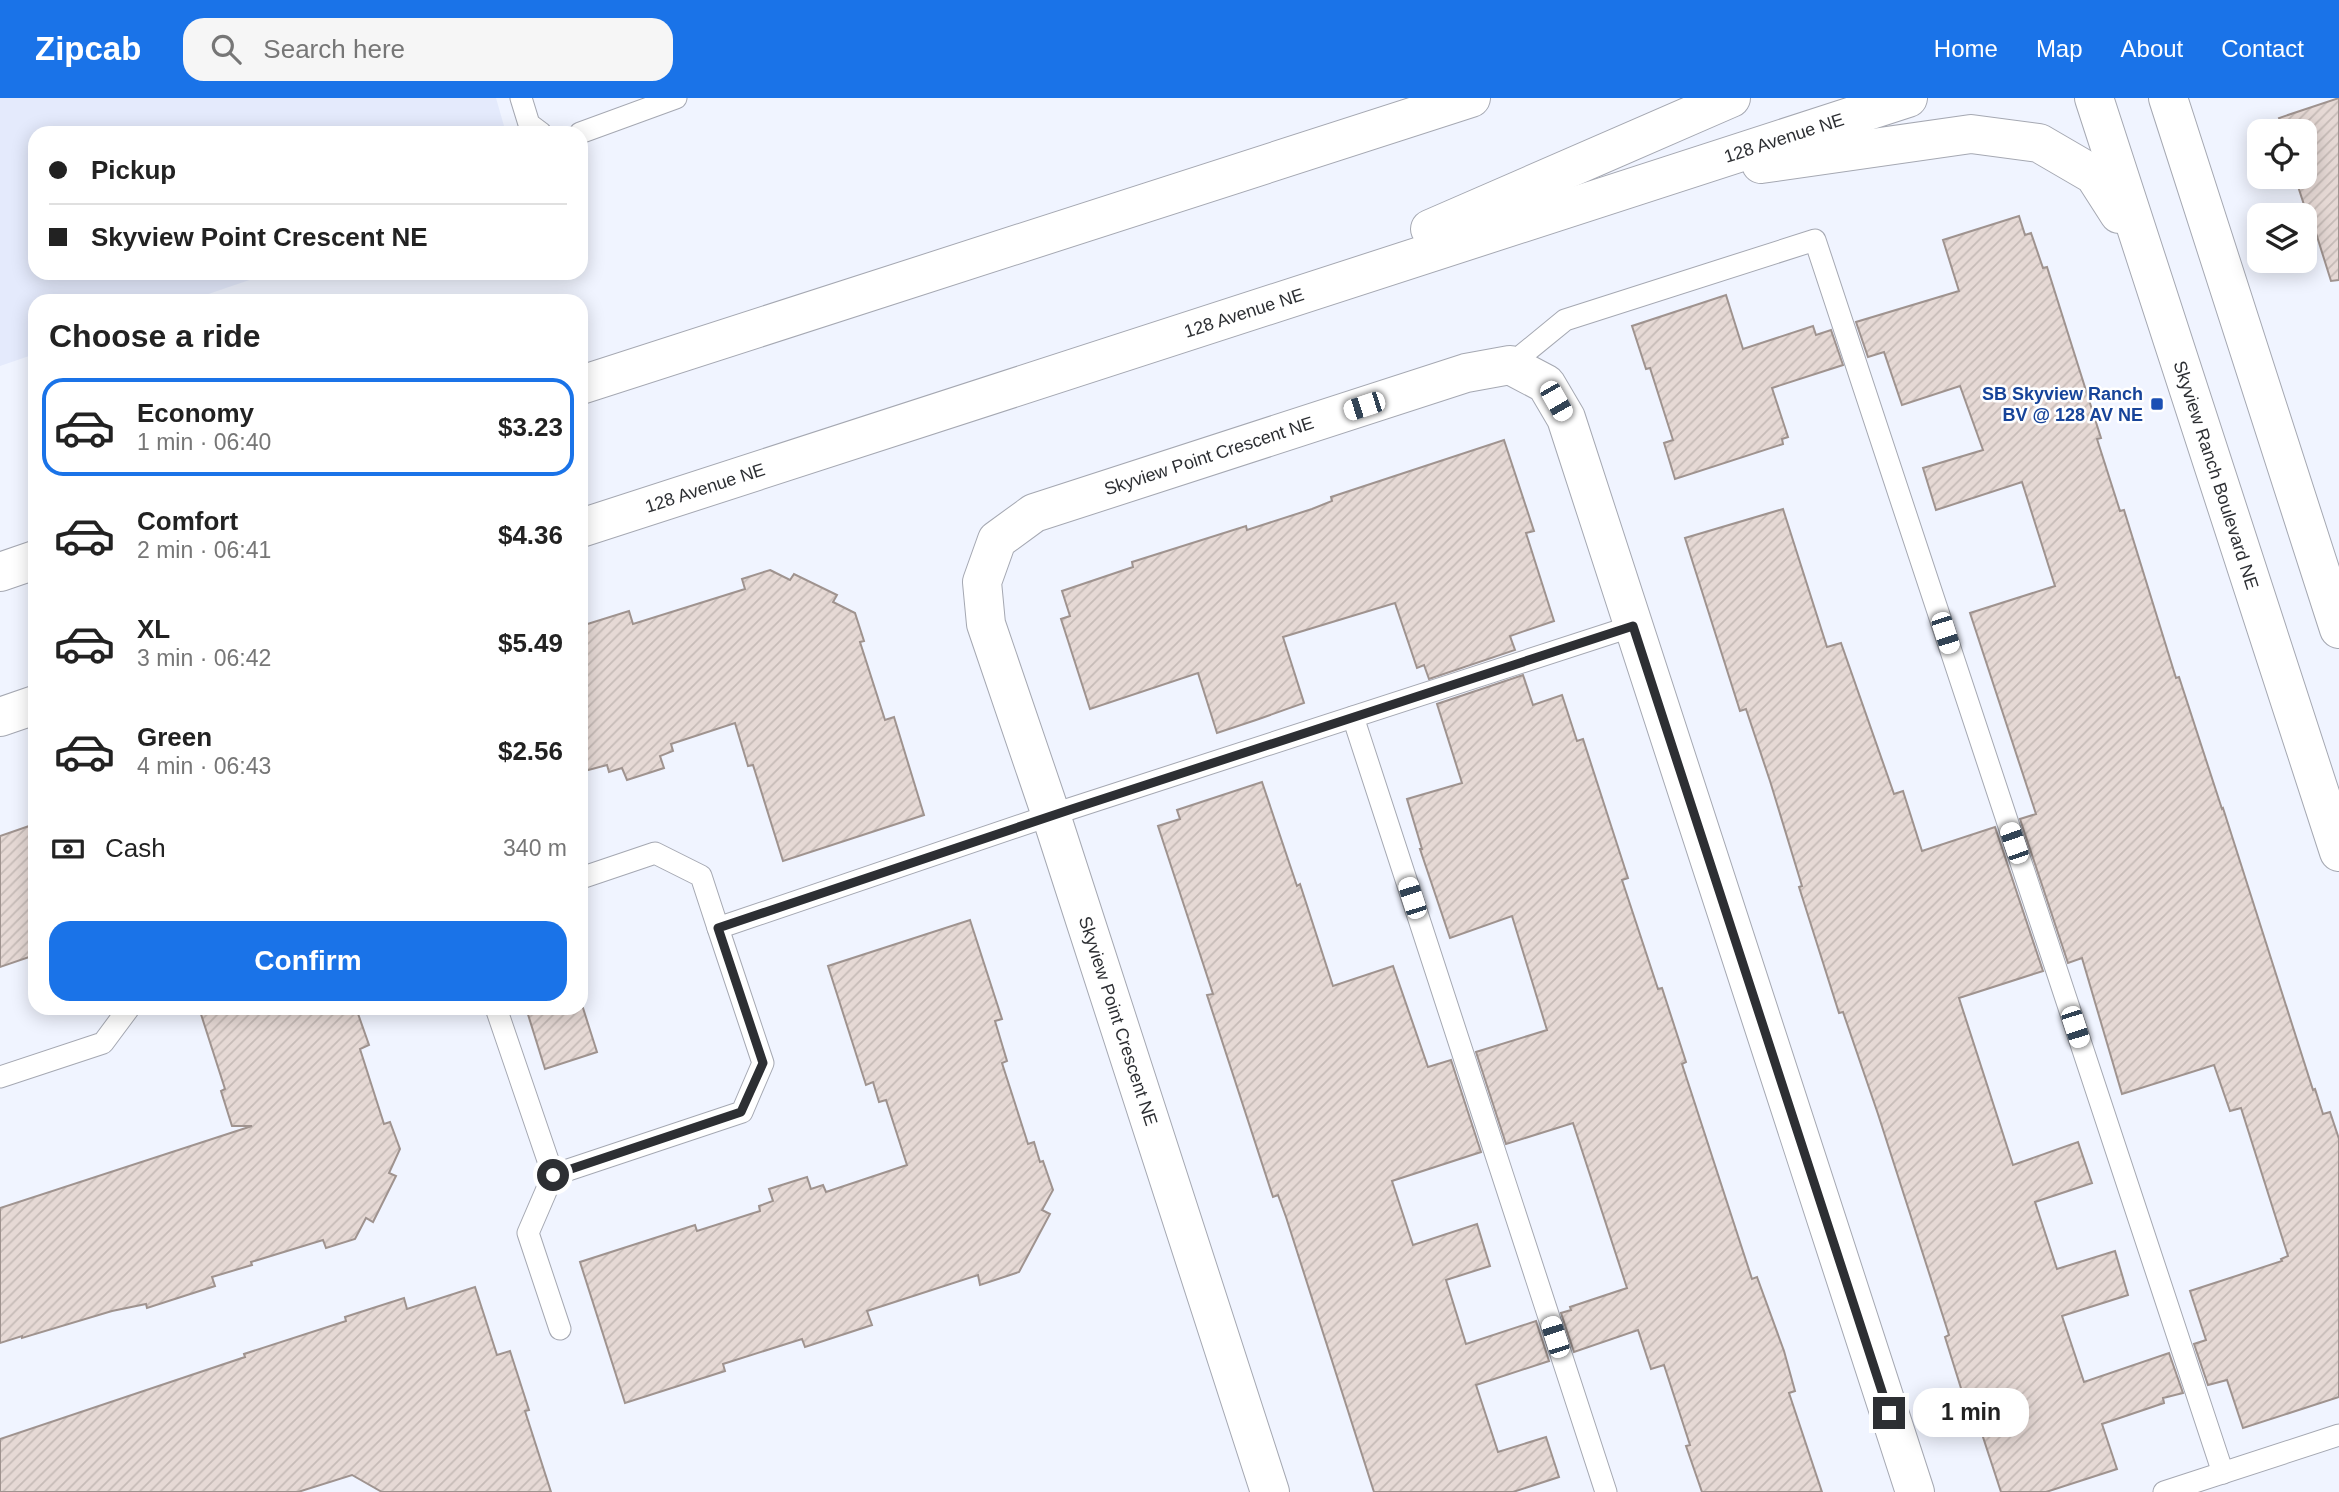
<!DOCTYPE html>
<html lang="en">
<head>
<meta charset="utf-8">
<style>
  :root { --surface:#fff; --page:#f6f6f6; --text:#222; --muted:#767676; --line:#e0e0e0; --accent:#1a73e8 }
  body { margin:0; font-family:Helvetica,sans-serif; background:var(--page); color:var(--text); height:100vh; display:flex; flex-direction:column; font-size:26px; white-space:nowrap }
  * { box-sizing:border-box; margin:0 }
  p { font-size:23px; color:var(--muted) }
  .icon { flex:none; width:38px; height:38px; fill:none; stroke:currentColor; stroke-width:2; stroke-linecap:round; stroke-linejoin:round }
  .map { position:relative; flex:1; overflow:hidden }
  .drawer { position:absolute; left:28px; top:196px; width:560px; height:721px; display:flex; flex-direction:column; background:var(--surface); border-radius:21px; box-shadow:0 4px 18px #0003 }
  .drawer>* { flex:none }
  .banner { position:absolute; left:28px; top:28px; width:560px; height:154px; border-radius:21px; box-shadow:0 4px 18px #0003; display:grid; align-content:center; height:154px; padding:0 21px; background:var(--surface) }
  .controls { position:absolute; left:2247px; top:21px; display:grid; gap:14px }
  .controls a { display:grid; place-items:center; width:70px; height:70px; border-radius:14px; background:var(--surface); box-shadow:0 4px 18px #0003; font-size:35px }
  .end { position:absolute; width:32px; height:32px; margin:-16px; border:9px solid #2d2f33; background:#fff; box-shadow:0 0 0 4px #fff }
  .from { border-radius:50% }
  .bubble { position:absolute; height:49px; border-radius:21px; background:var(--surface); box-shadow:0 4px 18px #0003; font-size:23px; font-weight:700; line-height:49px; text-align:center }
  .car { position:absolute; width:21px; height:42px; margin:-21px -10px; border-radius:9px; box-shadow:0 0 5px 2px #0007; background:linear-gradient(#fff 24%,#345 0 40%,#fff 0 76%,#345 0 86%,#fff 0) }
  .banner b { display:flex; align-items:center; gap:24px; height:66px; font-size:26px }
  .banner b+b { border-top:2px solid var(--line) }
  .banner i { width:18px; height:18px; background:var(--text) }
  ul { padding:0; list-style:none }
  li { display:flex; align-items:center; gap:21px; height:98px; margin:0 14px 10px; padding:0 7px; border:4px solid transparent; border-radius:21px }
  li div { flex:1 }
  li b { display:block; font-size:26px }
  li em { font-style:normal; font-weight:700 }
  li.current { border-color:var(--accent) }
  li>.icon { width:63px; height:63px; stroke-width:1.5 }
  h2 { padding:0 21px; font-size:32px; line-height:84px }
  .pay { display:flex; align-items:center; gap:18px; height:77px; padding:0 21px; font-size:26px }
  .pay p { margin-inline-start:auto }
  .action { display:flex; gap:14px; margin-top:auto; padding:14px 21px }
  .action a { flex:1; height:80px; border-radius:21px; background:var(--accent); color:#fff; font-size:28px; font-weight:700; line-height:80px; text-align:center }
  header { display:flex; align-items:center; gap:42px; box-sizing:border-box; height:98px; padding:0 35px; background:var(--accent); color:#fff }
  header strong { font-size:33px }
  nav { display:flex; gap:38px; margin-inline-start:auto; font-size:24px }
  .search { width:490px; height:63px; background:var(--page); display:flex; align-items:center; gap:18px; box-sizing:border-box; padding:0 24px; border-radius:21px; color:var(--muted); font-size:26px }
  .map>svg:first-child { display:block }
</style>
</head>
<body>
<header>
<strong>Zipcab</strong>
<div class="search"><svg class="icon" aria-label="search" viewBox="0 0 24 24"><circle cx="10" cy="10" r="6"/><path d="M15 15l6 6"/></svg>Search here</div>
<nav><a>Home</a><a>Map</a><a>About</a><a>Contact</a></nav>
</header>
<div class="map">
<svg width="2339" height="1394" viewBox="0 0 2339 1394">
  <defs>
    <pattern id="building-hatch" width="6" height="6" patternUnits="userSpaceOnUse" patternTransform="scale(1.75)"><rect width="6" height="6" fill="#e6d9d5"/><path d="M-1 1l2-2M0 6l6-6M5 7l2-2" fill="none" stroke="#c6bbb7"/></pattern>
  </defs>
  <rect width="100%" height="100%" fill="#f0f4ff"/>
  <path fill="#e4eafc" d="M0,0H496L506,35H35V175H270L188,203H35V256L0,268Z"/>
  <g fill="url(#building-hatch)" stroke="#9f938f" stroke-width="2">
    <path d="M2339,0V182L2331,183L2310,116H2307L2295,79H2305V33H2284L2279,20Z"/>
    <path d="M2019,118L2025,137L2031,135L2043,170L2047,169L2101,340L2097,341L2120,413L2124,412L2176,580L2179,579L2222,711L2223,710L2313,992L2315,991L2323,1016L2330,1014L2339,1041V1299L2243,1330L2227,1282L2208,1287L2194,1246L2206,1242L2190,1193L2282,1163L2281,1161L2288,1158L2241,1010L2230,1013L2214,967L2122,996L2082,860L2068,865L2020,721L2036,716L1970,515L2055,488L2022,384L1936,412L1923,370L1983,352L1960,288L1902,307L1884,254L1868,259L1856,224L1959,193L1943,142Z"/>
    <path d="M1726,197L1743,251L1813,228L1816,237L1831,232L1843,267L1772,290L1788,339L1782,341L1783,346L1675,381L1664,345L1673,342L1650,270L1646,271L1632,228Z"/>
    <path d="M1504,342L1534,433L1526,435L1554,523L1510,538L1515,552L1429,581L1424,567L1417,570L1395,505L1283,539L1304,605L1256,622L1217,635L1198,575L1090,611L1061,521L1070,518L1062,493L1133,469L1132,464L1246,428L1247,432L1312,411L1332,403L1331,399Z"/>
    <path d="M1783,411L1827,549L1841,545L1894,696L1903,693L1922,753L1995,729L2043,873L1959,900L2013,1067L2078,1044L2092,1085L2035,1104L2057,1171L2115,1153L2128,1197L2062,1218L2084,1284L2169,1255L2183,1295L2163,1300L2164,1305L2102,1326L2117,1371L2046,1394H2001L1981,1333L1975,1335L1945,1239L1949,1237L1878,1016L1843,914L1839,915L1799,789L1802,788L1770,683L1746,611L1740,613L1685,440Z"/>
    <path d="M770,472L790,482L794,476L837,497L833,504L855,515L864,543L860,544L885,622L894,619L924,717L783,763L753,667L748,668L735,625L671,646L673,653L660,658L664,670L627,682L622,670L609,674L607,667L581,674V528L629,513L633,526L745,491L742,481Z"/>
    <path d="M1523,577L1533,607L1562,597L1577,643L1583,641L1628,780L1622,782L1658,891L1662,890L1686,964L1682,966L1752,1181L1757,1179L1784,1253L1795,1293L1789,1295L1822,1394H1702L1686,1348L1690,1347L1664,1267L1651,1271L1638,1232L1574,1254L1561,1215L1571,1212L1570,1209L1627,1190L1573,1025L1506,1046L1476,954L1547,932L1512,818L1450,840L1420,751H1422L1407,701L1462,685L1437,606Z"/>
    <path d="M1262,684L1297,788L1300,786L1333,888L1393,868L1428,969L1451,962L1481,1054L1392,1083L1413,1147L1477,1126L1490,1168L1446,1182L1466,1246L1536,1223L1549,1263L1476,1287L1498,1354L1546,1339L1559,1379L1513,1394H1374L1286,1119L1278,1097L1273,1099L1207,897L1213,896L1158,728L1180,721L1177,712Z"/>
    <path d="M35,726V857L0,869V738Z"/>
    <path d="M970,822L1002,921L995,923L1007,963L1002,965L1028,1046L1034,1044L1040,1064L1043,1063L1053,1092L1042,1112L1050,1116L1019,1174L980,1187L978,1177L867,1213L872,1227L805,1249L802,1241L723,1266L725,1273L625,1305L580,1164L695,1127L697,1133L760,1113L759,1108L773,1103L769,1091L807,1079L811,1091L823,1087L826,1094L907,1067L886,1002L879,1004L873,984L866,987L828,868Z"/>
    <path d="M199,910H356L369,947L360,951L384,1026L390,1024L400,1051L389,1075L396,1078L373,1124L366,1120L355,1141L326,1150L323,1142L251,1164L252,1167L212,1179L215,1188L147,1210L146,1206L112,1213L22,1240V1238L0,1245V1110L252,1028H232L221,993L225,991Z"/>
    <path d="M526,910H583L597,954L545,971Z"/>
    <path d="M475,1189L497,1257L510,1253L529,1312L525,1313L551,1394H382L352,1377L298,1394H0V1341L245,1259L244,1256L346,1223L345,1219L404,1200L407,1211Z"/>
  </g>
  <g fill="none" stroke-linecap="round" stroke-linejoin="round">
    <g stroke="#a5a8b2" stroke-width="23">
      <g id="lane">
        <path d="M521,0L529,26L541,35"/>
        <path d="M580,35L676,0"/>
        <path d="M1510,267L1565,222L1815,142L2223,1375"/>
        <path d="M1353,619L1606,1394"/>
        <path d="M581,780L655,755L701,778L718,830L1051,717L1633,528"/>
        <path d="M496,910L553,1077L528,1135L560,1231"/>
        <path d="M0,979L103,945L129,910"/>
        <path d="M553,1077L742,1014L763,965L718,830"/>
        <path d="M2164,1394L2339,1337"/>
      </g>
    </g>
    <g stroke="#a5a8b2" stroke-width="40">
      <path id="street" d="M1270,1394L1051,717L986,526L982,484L997,442L1034,415L1466,275L1510,267L1546,286L1566,320L1915,1394"/>
    </g>
    <g stroke="#a5a8b2" stroke-width="40">
      <g id="secondary">
        <path d="M2094,0L2339,754"/>
        <path d="M2168,0L2339,531"/>
        <path d="M1761,66L1971,36L2039,45L2094,77L2119,116"/>
        <path d="M1430,131L1731,0"/>
        <path d="M581,287L1471,0"/>
        <path d="M581,430L1908,0"/>
        <path d="M0,474L35,462"/>
        <path d="M0,619L35,607"/>
      </g>
    </g>
    <use href="#lane" stroke="#fff" stroke-width="21"/>
    <use href="#street" stroke="#fff" stroke-width="38"/>
    <use href="#secondary" stroke="#fff" stroke-width="38"/>
  </g>
  <g fill="none" stroke-linecap="round" stroke-linejoin="round">
    <path stroke="#2d2f33" stroke-width="9" d="M553,1077L741,1014L763,965L718,830L1072,711L1633,528L1889,1315"/>
  </g>
  <rect fill="#1a4fb4" stroke="#fff" stroke-width="2.5" x="2150" y="299" width="14" height="14" rx="3.5"/>
  <g text-anchor="middle" stroke-width="5" stroke-linejoin="round" paint-order="stroke">
    <g font-size="18" fill="#2d2f33" stroke="#fff">
      <text transform="translate(1784 40) rotate(-18)" y="6">128 Avenue NE</text>
      <text transform="translate(1244 215) rotate(-18)" y="6">128 Avenue NE</text>
      <text transform="translate(1209 358) rotate(-18)" y="6">Skyview Point Crescent NE</text>
      <text transform="translate(2216 377) rotate(72)" y="6">Skyview Ranch Boulevard NE</text>
      <text transform="translate(705 390) rotate(-18)" y="6">128 Avenue NE</text>
      <text transform="translate(1118 923) rotate(72)" y="6">Skyview Point Crescent NE</text>
    </g>
    <g font-size="18" font-weight="bold" fill="#164399" stroke="#fff" text-anchor="end">
      <text x="2143" y="302">SB Skyview Ranch<tspan x="2143" dy="21">BV @ 128 AV NE</tspan></text>
    </g>
  </g>
</svg>
<div class="controls">
<a><svg class="icon" aria-label="locate" viewBox="0 0 24 24"><circle cx="12" cy="12" r="6"/><path d="M12 2v4M12 18v4M2 12h4M18 12h4"/></svg></a>
<a><svg class="icon" aria-label="layers" viewBox="0 0 24 24"><path d="M12 4l9 5-9 5-9-5zM3 14l9 5 9-5"/></svg></a>
</div>
<i class="end from" style="left:553px;top:1077px"></i>
<i class="end" style="left:1889px;top:1315px"></i>
<div class="bubble" style="left:1913px;top:1290px;width:116px">1 min</div>
<i class="car" style="left:1556px;top:303px;rotate:150deg"></i>
<i class="car" style="left:1364px;top:308px;rotate:252deg"></i>
<i class="car" style="left:1945px;top:535px;rotate:162deg"></i>
<i class="car" style="left:2014px;top:745px;rotate:341deg"></i>
<i class="car" style="left:1412px;top:800px;rotate:342deg"></i>
<i class="car" style="left:2075px;top:929px;rotate:162deg"></i>
<i class="car" style="left:1555px;top:1239px;rotate:342deg"></i>
<div class="banner">
<b><i class="from"></i>Pickup</b>
<b><i></i>Skyview Point Crescent NE</b>
</div>
<section class="drawer">
<h2>Choose a ride</h2>
<ul>
<li class="current"><svg class="icon" aria-label="car" viewBox="0 0 24 24"><path d="M5 17H2v-5l4-1 3-4h7l3 4 3 1v5h-3M9 17h6M6 11h13"/><circle cx="7" cy="17" r="2"/><circle cx="17" cy="17" r="2"/></svg><div><b>Economy</b><p>1 min · 06:40</p></div><em>$3.23</em></li>
<li><svg class="icon" aria-label="car" viewBox="0 0 24 24"><path d="M5 17H2v-5l4-1 3-4h7l3 4 3 1v5h-3M9 17h6M6 11h13"/><circle cx="7" cy="17" r="2"/><circle cx="17" cy="17" r="2"/></svg><div><b>Comfort</b><p>2 min · 06:41</p></div><em>$4.36</em></li>
<li><svg class="icon" aria-label="car" viewBox="0 0 24 24"><path d="M5 17H2v-5l4-1 3-4h7l3 4 3 1v5h-3M9 17h6M6 11h13"/><circle cx="7" cy="17" r="2"/><circle cx="17" cy="17" r="2"/></svg><div><b>XL</b><p>3 min · 06:42</p></div><em>$5.49</em></li>
<li><svg class="icon" aria-label="car" viewBox="0 0 24 24"><path d="M5 17H2v-5l4-1 3-4h7l3 4 3 1v5h-3M9 17h6M6 11h13"/><circle cx="7" cy="17" r="2"/><circle cx="17" cy="17" r="2"/></svg><div><b>Green</b><p>4 min · 06:43</p></div><em>$2.56</em></li>
</ul>
<div class="pay"><svg class="icon" aria-label="cash" viewBox="0 0 24 24"><path d="M3 7h18v10H3z"/><circle cx="12" cy="12" r="2"/></svg>Cash<p>340 m</p></div>
<div class="action"><a>Confirm</a></div>
</section>
</div>
</body>
</html>
